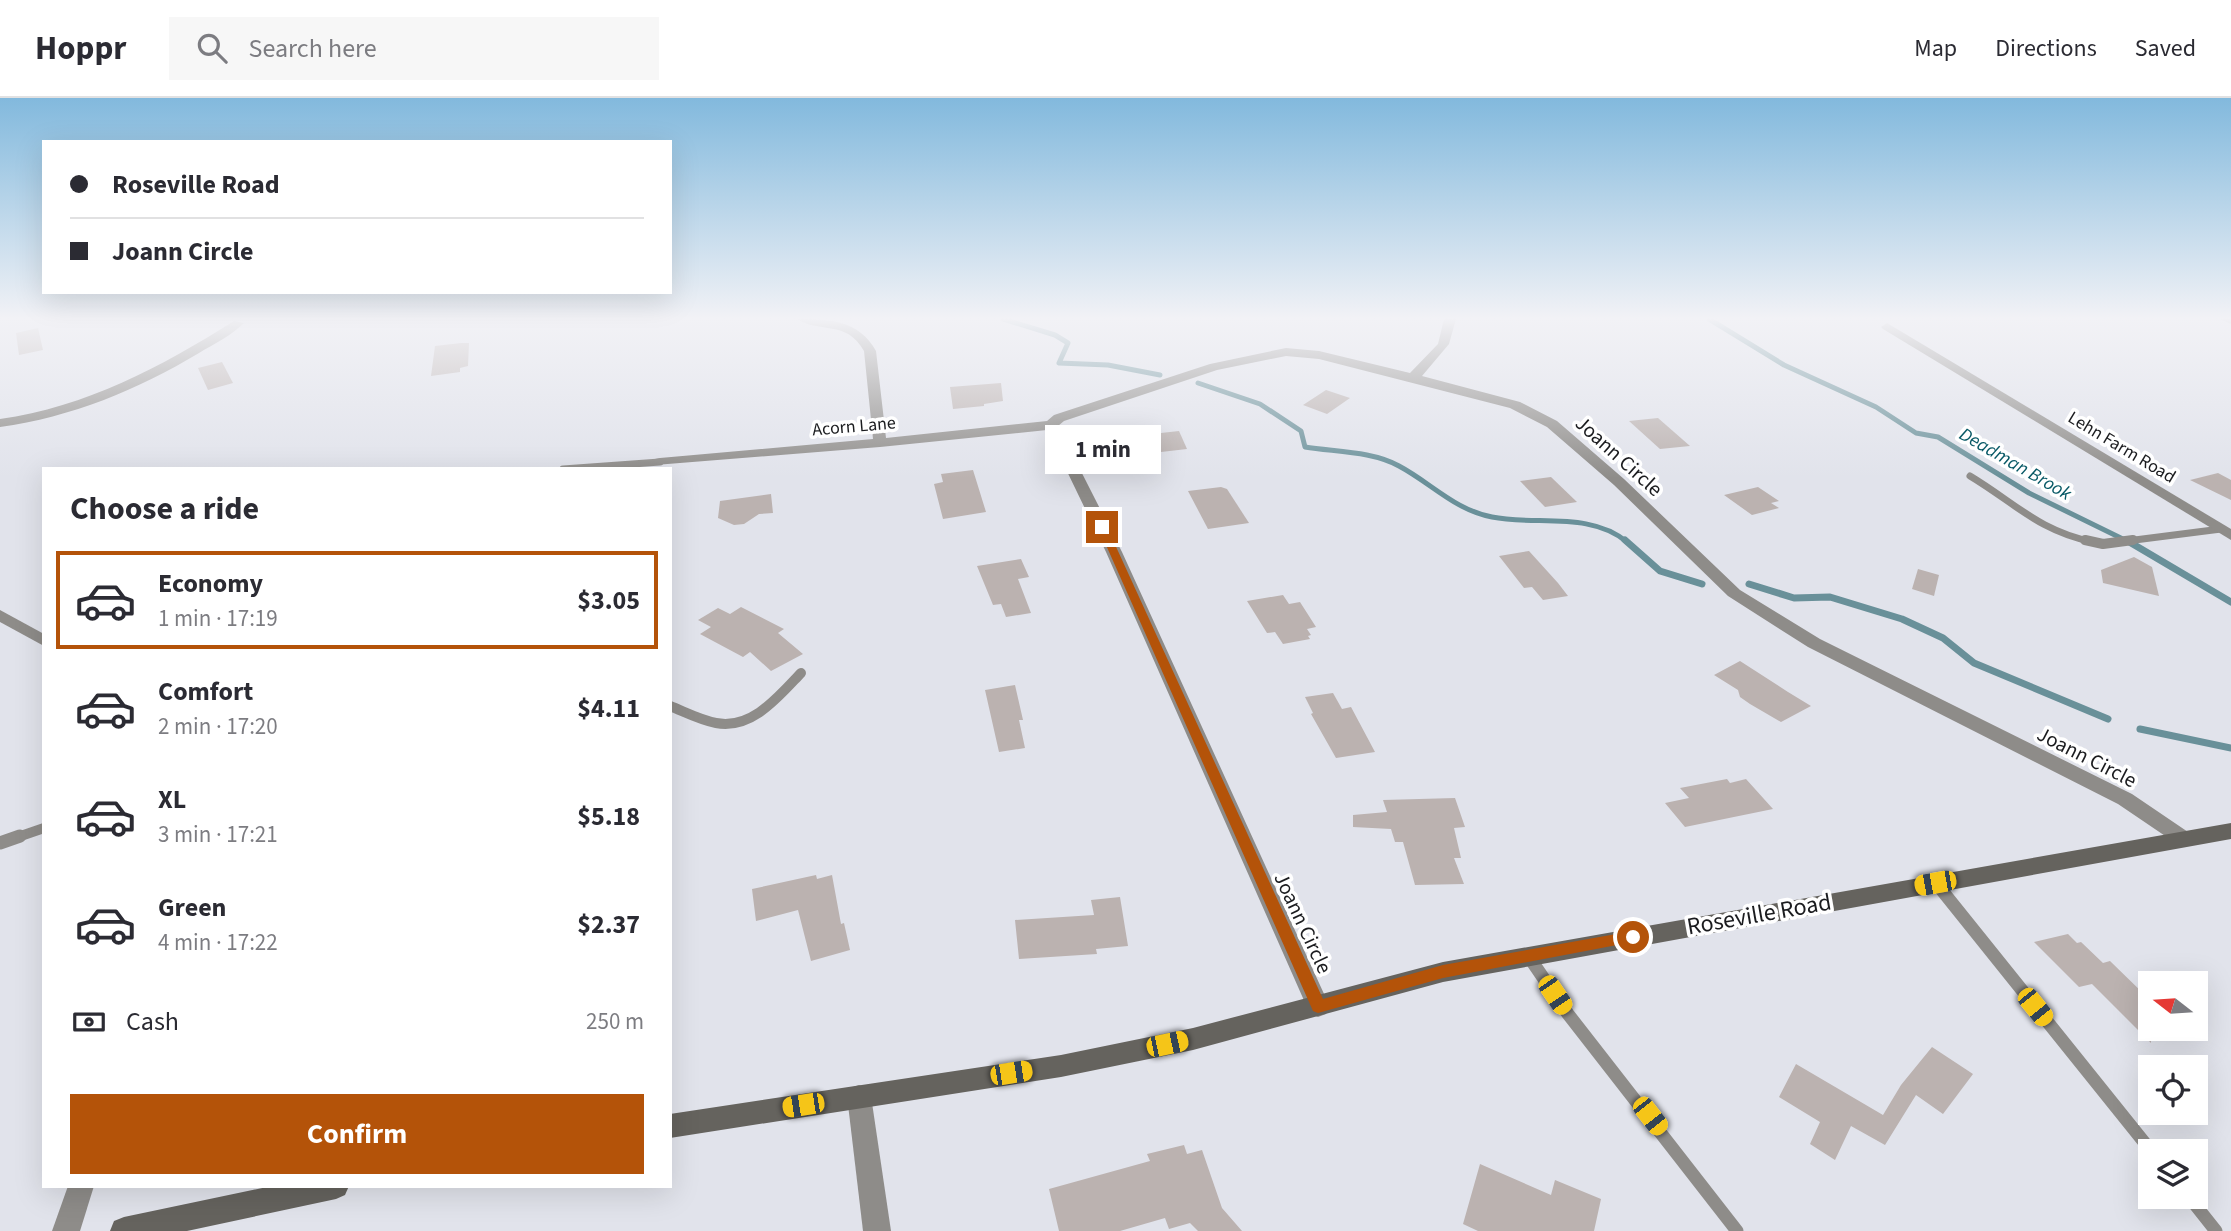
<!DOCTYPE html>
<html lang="en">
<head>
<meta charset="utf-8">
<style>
  :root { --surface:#fff; --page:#f7f7f7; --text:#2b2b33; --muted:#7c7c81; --line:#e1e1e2; --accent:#b45309 }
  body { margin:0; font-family:"Source Sans 3",sans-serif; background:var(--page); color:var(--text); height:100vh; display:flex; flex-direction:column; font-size:26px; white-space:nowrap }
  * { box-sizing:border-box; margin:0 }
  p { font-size:23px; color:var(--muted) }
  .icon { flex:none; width:38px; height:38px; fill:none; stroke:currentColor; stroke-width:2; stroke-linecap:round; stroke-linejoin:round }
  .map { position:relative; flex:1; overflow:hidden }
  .panel { position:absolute; left:42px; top:369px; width:630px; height:721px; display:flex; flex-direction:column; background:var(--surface); border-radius:0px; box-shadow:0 7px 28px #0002 }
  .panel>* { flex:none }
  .hud { position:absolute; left:42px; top:42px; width:630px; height:154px; border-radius:0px; box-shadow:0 7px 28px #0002; display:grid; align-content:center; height:154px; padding:0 28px; background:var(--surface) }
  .needle { width:46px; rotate:287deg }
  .fabs { position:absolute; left:2138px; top:873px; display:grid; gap:14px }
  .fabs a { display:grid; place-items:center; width:70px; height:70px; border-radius:0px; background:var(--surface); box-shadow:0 7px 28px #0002; font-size:35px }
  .end { position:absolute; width:32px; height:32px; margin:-16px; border:9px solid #b45309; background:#fff; box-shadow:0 0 0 4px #fff }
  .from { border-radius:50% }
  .bubble { position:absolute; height:49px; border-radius:0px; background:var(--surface); box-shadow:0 7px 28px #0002; font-size:23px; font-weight:700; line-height:49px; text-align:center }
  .car { position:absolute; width:21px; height:42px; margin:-21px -10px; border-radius:9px; box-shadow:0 0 5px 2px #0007; background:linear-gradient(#f5c518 24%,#345 0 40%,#f5c518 0 76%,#345 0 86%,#f5c518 0) }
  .hud b { display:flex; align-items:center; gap:24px; height:66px; font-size:26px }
  .hud b+b { border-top:2px solid var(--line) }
  .hud i { width:18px; height:18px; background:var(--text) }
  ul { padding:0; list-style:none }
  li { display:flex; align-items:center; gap:21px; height:98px; margin:0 14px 10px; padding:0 14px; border:4px solid transparent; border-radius:0px }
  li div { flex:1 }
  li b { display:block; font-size:26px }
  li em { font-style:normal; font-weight:700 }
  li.active { border-color:var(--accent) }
  li>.icon { width:63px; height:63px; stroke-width:1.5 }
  h2 { padding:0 28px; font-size:32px; line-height:84px }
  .pay { display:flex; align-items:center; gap:18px; height:77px; padding:0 28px; font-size:26px }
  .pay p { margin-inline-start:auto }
  .button { display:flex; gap:14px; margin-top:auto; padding:14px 28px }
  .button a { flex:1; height:80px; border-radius:0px; background:var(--accent); color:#fff; font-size:28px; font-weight:700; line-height:80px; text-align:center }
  header { display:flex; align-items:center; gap:42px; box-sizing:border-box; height:98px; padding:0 35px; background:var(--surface); border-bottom:2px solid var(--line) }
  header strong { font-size:33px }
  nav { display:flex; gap:38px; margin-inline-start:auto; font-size:24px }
  .search { width:490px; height:63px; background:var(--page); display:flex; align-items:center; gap:18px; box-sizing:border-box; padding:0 24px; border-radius:0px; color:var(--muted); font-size:26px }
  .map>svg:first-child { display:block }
</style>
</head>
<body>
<header>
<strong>Hoppr</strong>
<div class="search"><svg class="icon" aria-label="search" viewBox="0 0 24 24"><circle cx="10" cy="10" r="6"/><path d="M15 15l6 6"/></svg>Search here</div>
<nav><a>Map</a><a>Directions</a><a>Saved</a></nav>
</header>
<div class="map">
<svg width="2231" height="1133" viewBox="0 0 2231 1133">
  <rect width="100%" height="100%" fill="#e1e3eb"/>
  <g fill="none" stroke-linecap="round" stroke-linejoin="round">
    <g stroke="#699099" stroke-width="5">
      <path d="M1003,221L1055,237L1068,245L1059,265L1108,267L1160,277"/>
      <path d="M1709,221L1784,267L1876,309L1916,335L1938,339L2029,395L2129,444"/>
      <path d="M1198,285L1260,306L1301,333L1305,349C1335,354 1372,353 1399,368C1431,385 1455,412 1492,419C1536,428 1590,413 1627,444"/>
    </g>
    <g stroke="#699099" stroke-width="7">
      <path d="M1625,442L1660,473L1702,486"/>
      <path d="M2126,442L2231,504"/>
      <path d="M1749,486L1794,500L1830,499L1902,521L1943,540L1974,565L2108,621"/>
      <path d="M2140,631L2231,650"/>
    </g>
  </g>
  <g fill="#bbb2b0">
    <path d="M38,230L43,252L19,257L16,235Z"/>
    <path d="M461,245H469L468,268L460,270V274L431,278L435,248Z"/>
    <path d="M222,264L233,285L208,292L198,270Z"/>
    <path d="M1001,285L1003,303L984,306V308L953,311L950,289Z"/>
    <path d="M1326,292L1350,300L1327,316L1303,307Z"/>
    <path d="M1658,320L1690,348L1660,351L1629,323Z"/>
    <path d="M1179,333L1187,351L1161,354L1152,336Z"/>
    <path d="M973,372L986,414L943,421L934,386L943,384L941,376Z"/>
    <path d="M2218,375L2231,382V402L2190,382Z"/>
    <path d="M1551,379L1577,404L1545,409L1520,383Z"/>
    <path d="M1221,389L1227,391L1249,425L1208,431L1188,393Z"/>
    <path d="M1758,389L1779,403L1771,405L1779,410L1752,417L1724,397Z"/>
    <path d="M771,396L773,415L759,416L744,426L734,427L718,420L720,403Z"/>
    <path d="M1529,453L1558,485L1568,498L1543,502L1532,489L1524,490L1499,458Z"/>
    <path d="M2134,459L2152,469L2159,498L2103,485L2101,472Z"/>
    <path d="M1021,461L1029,479L1018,481L1031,515L1006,519L1001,506L993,507L977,468Z"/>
    <path d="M1918,471L1939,477L1934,498L1912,491Z"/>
    <path d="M1283,497L1289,506L1300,504L1316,529L1307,531L1311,537L1308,538L1310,541L1283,546L1275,534L1267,535L1247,503Z"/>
    <path d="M741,509L784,531L778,535L803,556L771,573L750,554L743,559L700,536L711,529L698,522L718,510L730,516Z"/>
    <path d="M1740,563L1788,594L1811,608L1781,624L1750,606L1740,599L1738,592L1714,577Z"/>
    <path d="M1015,587L1023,622H1019L1025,650L999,654L985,592Z"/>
    <path d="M1333,595L1342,611L1351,609L1375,654L1336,660L1311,616L1313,615L1305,599Z"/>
    <path d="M1727,681L1730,685L1746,681L1773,711L1685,729L1665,705L1689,700L1680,690Z"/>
    <path d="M1455,700L1465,729L1454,730L1461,760H1454L1464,786L1415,787L1403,744H1395L1391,731L1353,729V717L1387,714L1383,702Z"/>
    <path d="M816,777L817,781L832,777L841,826L844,825L850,852L811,863L798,812L756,823L752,791Z"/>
    <path d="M1120,799L1128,848L1096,851L1097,856L1019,861L1015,822L1094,817L1091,802Z"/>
    <path d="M2068,836L2077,845L2081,844L2103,865L2110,863L2148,900L2151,904V945L2092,886L2079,889L2034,844Z"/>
    <path d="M1932,949L1973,976L1943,1016L1916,997L1885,1047L1851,1028L1835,1062L1810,1046L1820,1024L1779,999L1796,966L1883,1017L1901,987Z"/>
    <path d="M1184,1047L1187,1056L1202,1052L1222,1110L1242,1133H1198L1190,1125L1169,1131L1165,1120L1120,1133H1059L1049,1091L1150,1063L1147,1056Z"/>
    <path d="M1480,1066L1551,1097L1555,1082L1601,1101L1594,1133H1478L1463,1126Z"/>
  </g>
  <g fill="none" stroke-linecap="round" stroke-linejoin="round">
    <g stroke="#8e8c89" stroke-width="7">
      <path d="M563,371L660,364"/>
      <path d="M1970,378C2015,405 2039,433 2093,444"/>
      <path d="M2119,444L2221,431"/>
    </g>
    <g stroke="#8e8c89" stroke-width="10">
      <path d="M2085,442L2103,446L2133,442"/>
      <path d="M670,608C685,614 700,622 716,625C752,632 779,598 801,575"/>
      <path d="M15,740L44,730"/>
    </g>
    <g stroke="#8e8c89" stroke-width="13">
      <path d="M0,745L20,738"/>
      <path d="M1936,785L2152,1054"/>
      <path d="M1529,859L1568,916L1737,1133"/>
      <path d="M2189,1099L2216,1133"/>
    </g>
    <g fill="#8e8c89" fill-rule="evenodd">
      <path d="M797,221C829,221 859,222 876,253L886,340L1047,323L1054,317L1210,266L1286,250L1319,253L1410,275L1438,246L1444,221H1456L1449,246L1422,278L1520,304L1557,323L1624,381L1740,492L1820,541L2132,696L2191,736L2194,741L2191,746L2184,749L2177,746L2118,706L1808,549L1728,498L1614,387L1547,329L1510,310L1319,261L1286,258L1217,272L1064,323L1058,328L1122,454L1330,909L1326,916L1318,919L1310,916L1106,454L1047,332L880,349L655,367V361L660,360L873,341L864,253C846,221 820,236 797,221Z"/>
      <path d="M2220,221H2231V226Z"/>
      <path d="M234,223L244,225C232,237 214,246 199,255C137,292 72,319 0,329V321C86,309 161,269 234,223Z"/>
      <path d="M1887,225L2231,431V442L1883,231L1881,229Z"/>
      <path d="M0,512L44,536V548L0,524Z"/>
      <path d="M859,987L868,990L871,998L891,1133H863L847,998L850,990Z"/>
      <path d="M68,1088H94L80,1133H52Z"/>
    </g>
    <g fill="#65635e" fill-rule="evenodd">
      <path d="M2231,725V741L1443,884L1193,952L1061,979L670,1040V1016L1061,957L1193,930L1443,864Z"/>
      <path d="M272,1088H349L345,1097L336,1101L187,1133H110L114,1123L124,1119Z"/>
    </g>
  </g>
  <linearGradient id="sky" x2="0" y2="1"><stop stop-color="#82b9dd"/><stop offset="0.58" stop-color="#f2f2f6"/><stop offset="1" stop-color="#f2f2f6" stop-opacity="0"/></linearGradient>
  <rect width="2231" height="380" fill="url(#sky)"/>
  <path fill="#b45309" d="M1099,427L1107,429L1323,901L1443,867L1633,833L1640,839L1638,843L1443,880L1318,915L1313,913L1098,429Z"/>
  <g text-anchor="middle" stroke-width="7" stroke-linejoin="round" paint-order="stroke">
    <g font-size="18" fill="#1b1c1f" stroke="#fff">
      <text transform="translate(854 328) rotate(-5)" y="6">Acorn Lane</text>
      <text transform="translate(2122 349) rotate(31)" y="6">Lehn Farm Road</text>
    </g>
    <g font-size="19" font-style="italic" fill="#085966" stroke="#fff">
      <text transform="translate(2016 365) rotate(30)" y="7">Deadman Brook</text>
    </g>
    <g font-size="21" fill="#1b1c1f" stroke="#fff">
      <text transform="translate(1619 358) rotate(42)" y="7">Joann Circle</text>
      <text transform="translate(2087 659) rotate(27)" y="7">Joann Circle</text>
      <text transform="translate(1303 825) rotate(65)" y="7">Joann Circle</text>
    </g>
    <g font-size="24" fill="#1b1c1f" stroke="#fff">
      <text transform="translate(1759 816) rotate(-10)" y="8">Roseville Road</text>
    </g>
  </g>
</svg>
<div class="fabs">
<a><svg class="needle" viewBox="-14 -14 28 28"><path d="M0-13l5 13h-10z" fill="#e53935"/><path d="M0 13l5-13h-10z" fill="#7c7c81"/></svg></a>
<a><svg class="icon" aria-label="locate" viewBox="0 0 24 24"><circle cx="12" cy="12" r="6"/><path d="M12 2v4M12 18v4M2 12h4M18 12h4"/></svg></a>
<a><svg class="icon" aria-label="layers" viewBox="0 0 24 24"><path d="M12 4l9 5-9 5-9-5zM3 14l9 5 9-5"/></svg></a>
</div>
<i class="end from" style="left:1633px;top:839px"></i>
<i class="end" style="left:1102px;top:429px"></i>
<div class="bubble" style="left:1045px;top:327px;width:116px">1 min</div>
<i class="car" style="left:1935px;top:785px;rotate:260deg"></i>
<i class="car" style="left:1555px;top:897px;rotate:146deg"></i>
<i class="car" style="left:2035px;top:909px;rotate:141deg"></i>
<i class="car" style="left:1167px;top:946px;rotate:78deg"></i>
<i class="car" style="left:1011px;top:975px;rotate:81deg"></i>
<i class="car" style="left:803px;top:1007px;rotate:261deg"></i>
<i class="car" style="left:1650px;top:1018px;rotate:142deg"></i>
<div class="hud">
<b><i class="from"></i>Roseville Road</b>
<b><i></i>Joann Circle</b>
</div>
<section class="panel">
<h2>Choose a ride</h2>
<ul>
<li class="active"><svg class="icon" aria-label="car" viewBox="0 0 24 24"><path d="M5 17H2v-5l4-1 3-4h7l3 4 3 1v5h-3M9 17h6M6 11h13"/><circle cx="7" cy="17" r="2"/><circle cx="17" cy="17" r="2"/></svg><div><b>Economy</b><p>1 min · 17:19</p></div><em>$3.05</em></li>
<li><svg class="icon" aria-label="car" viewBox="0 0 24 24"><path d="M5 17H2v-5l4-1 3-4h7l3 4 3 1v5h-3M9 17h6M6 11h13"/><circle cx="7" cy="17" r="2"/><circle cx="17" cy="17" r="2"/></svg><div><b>Comfort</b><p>2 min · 17:20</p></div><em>$4.11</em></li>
<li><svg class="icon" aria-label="car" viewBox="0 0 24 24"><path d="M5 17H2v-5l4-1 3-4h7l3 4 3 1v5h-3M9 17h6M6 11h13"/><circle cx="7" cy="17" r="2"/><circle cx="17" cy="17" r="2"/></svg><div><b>XL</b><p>3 min · 17:21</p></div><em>$5.18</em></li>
<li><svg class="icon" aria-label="car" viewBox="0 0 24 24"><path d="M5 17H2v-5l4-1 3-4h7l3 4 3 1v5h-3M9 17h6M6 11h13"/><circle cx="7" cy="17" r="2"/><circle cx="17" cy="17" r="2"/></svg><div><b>Green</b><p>4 min · 17:22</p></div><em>$2.37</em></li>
</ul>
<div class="pay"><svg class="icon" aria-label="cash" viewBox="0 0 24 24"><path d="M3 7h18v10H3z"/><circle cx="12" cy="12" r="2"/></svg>Cash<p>250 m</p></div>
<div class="button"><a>Confirm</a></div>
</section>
</div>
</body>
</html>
